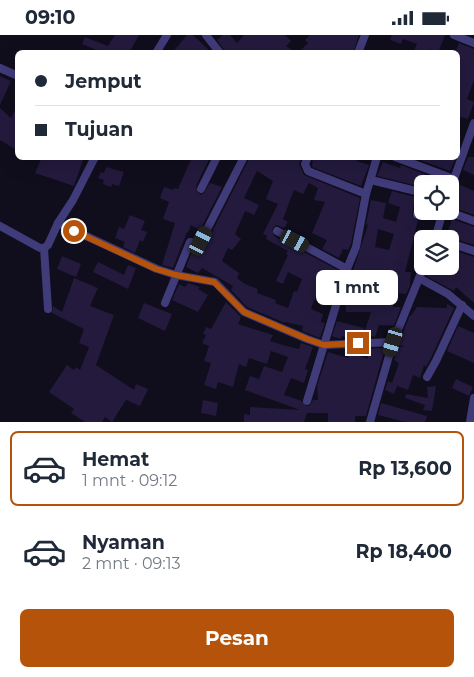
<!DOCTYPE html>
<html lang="id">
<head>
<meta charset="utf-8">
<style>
  :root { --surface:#fff; --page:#f6f6f7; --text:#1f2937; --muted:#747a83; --line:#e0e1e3; --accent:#b45309 }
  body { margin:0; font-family:Montserrat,sans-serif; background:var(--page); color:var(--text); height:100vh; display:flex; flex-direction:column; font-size:19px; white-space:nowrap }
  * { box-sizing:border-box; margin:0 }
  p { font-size:16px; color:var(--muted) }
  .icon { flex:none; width:28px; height:28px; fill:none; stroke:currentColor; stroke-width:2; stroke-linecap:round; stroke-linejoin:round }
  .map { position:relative; height:387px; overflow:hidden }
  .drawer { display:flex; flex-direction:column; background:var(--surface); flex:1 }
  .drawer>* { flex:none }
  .guide { position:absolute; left:15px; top:15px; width:445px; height:110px; border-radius:8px; box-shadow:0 5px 20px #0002; display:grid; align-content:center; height:110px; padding:0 20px; background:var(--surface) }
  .controls { position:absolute; left:414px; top:140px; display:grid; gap:10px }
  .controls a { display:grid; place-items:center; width:45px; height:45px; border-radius:8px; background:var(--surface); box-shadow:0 5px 20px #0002; font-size:25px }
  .end { position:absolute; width:22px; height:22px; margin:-11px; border:6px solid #b45309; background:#fff; box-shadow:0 0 0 2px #fff }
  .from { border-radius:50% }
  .bubble { position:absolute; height:35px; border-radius:8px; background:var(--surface); box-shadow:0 5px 20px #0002; font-size:16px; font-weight:700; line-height:35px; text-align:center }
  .car { position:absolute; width:15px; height:30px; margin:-15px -8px; border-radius:6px; box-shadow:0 0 4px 1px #0007; background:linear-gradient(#222 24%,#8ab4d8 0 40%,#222 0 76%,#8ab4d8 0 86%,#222 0) }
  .guide b { display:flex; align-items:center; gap:18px; height:48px; font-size:19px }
  .guide b+b { border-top:1px solid var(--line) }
  .guide i { width:12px; height:12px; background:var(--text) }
  ul { padding:9px 0 0; list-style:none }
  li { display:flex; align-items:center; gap:15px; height:75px; margin:0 10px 8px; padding:0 10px; border:2px solid transparent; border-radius:8px }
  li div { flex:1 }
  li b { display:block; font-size:19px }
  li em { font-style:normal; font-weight:700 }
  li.current { border-color:var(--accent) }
  li>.icon { width:45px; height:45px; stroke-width:1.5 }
  .action { display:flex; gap:10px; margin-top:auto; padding:10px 20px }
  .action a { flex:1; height:58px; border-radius:8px; background:var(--accent); color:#fff; font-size:20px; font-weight:700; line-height:58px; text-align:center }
  .status { display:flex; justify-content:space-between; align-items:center; height:35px; padding:0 25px; background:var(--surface); direction:ltr }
  .status svg { height:14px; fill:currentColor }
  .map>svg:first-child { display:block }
</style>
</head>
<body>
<div class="status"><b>09:10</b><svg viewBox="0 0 49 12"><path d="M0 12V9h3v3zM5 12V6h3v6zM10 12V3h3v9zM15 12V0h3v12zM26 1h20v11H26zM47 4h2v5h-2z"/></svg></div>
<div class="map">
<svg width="474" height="387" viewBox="0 0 474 387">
  <rect width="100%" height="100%" fill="#100d1d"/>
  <g fill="#231a3d" fill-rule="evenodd">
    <path d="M115,0H139L129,18H104L82,9L85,2L108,11Z"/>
    <path d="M187,0H193L212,18H172Z"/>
    <path d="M223,0H230L237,8L244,0H285L291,6L286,11L296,18H226L217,5Z"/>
    <path d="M310,0H359L353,18H298L308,8L305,5Z"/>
    <path d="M392,0H445L438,18L430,14L429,18H413L417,9L403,4L401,9L390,5Z"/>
    <path d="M459,8L474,14V45L467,64L474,67L468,84L458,81V18H455Z"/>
    <path d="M0,41L11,46L0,70Z"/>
    <path d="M18,69V116L0,105V73L11,83Z"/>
    <path d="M42,122H84L74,151L35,138Z"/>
    <path d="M192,122H210L196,151L197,157L201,160L204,158L210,148L222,152L200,195L191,190L188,197H187L173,233L162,230L175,188L163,184L169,167L160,163L164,152L173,155L174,153L178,154Z"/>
    <path d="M250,122H302L299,129L304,140L360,163L351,209L348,215L343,214L339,223L322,214L327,205L312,198L325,167L314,165L318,153L309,148L303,159L294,155L283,184L288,187L284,193L276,190L272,194L274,201L338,235L334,243L327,240L321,253H319L311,274L323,279L321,287L325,288L320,303L302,296L303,291L285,287V288L247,272L231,255L233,251L202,233L198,238L186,232L193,214L197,217L206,209ZM257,136L273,146L266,164L278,169L263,199L267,201L266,204L288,216L286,219L288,220L276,246L283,249L288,237L302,244L297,257L294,256L288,273L275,268L276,265L257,258L258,254L245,249L237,243L239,238L222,226L228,213L232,215L241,204L235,199L245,176L254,180L259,170L244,163Z"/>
    <path d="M313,122H358L356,126L369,130L361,151L312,132Z"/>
    <path d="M412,122H456L450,136Z"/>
    <path d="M468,122H474V140L463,135Z"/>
    <path d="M383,127L400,133L401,130L432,142L430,149H422V152L377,141Z"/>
    <path d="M106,132L124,137L119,151L112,149L111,152L103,149L104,145L98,143L101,137L104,138Z"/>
    <path d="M458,149L474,156V180L450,171L452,162L450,161L454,159Z"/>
    <path d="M392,156L415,162L412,181L414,184L418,185L405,237H411L410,251L406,259L394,258L393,272H401L394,291L379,290L375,302L364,298L371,277H346L345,260L368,190L366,189L371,165L386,168L383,183L396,187L400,172L388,168ZM378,194L394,199L389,215L375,212Z"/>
    <path d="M130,180L145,186L141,195L147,197L143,207L140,205L135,218L123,212L125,207L115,203L119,192L124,194Z"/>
    <path d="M452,184L474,192V210L452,203H446Z"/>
    <path d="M450,214L474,222V268L456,252L454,256L426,241L429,233L434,235L435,231H450Z"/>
    <path d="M62,221L81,229L76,242L57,234Z"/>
    <path d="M98,227L124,240L128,230L136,233L128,254L93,237Z"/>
    <path d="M74,243L98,253L90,271L114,280L96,330L134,355L136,349L148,354L140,371L126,365L112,387L105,382L102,387H85L71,378L74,374L49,357L67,330L74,335L76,332L80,335L89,312L79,308L84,294L52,278L53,271L62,277Z"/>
    <path d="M188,248L200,252L198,254L208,260L198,277L172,265L179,249L185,252Z"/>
    <path d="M226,267L241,282L238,289L273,300L270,306L283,310L299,314L301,308L313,312L305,334L308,335L304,348L291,343L284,360L302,366L306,371L310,370L313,365H318L317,351L328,317L348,323L350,318L368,324L367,314L385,313L366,381H355V387H328V378H307L304,387H244V379L250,380V372L300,375L245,355L250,341L259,344L264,331L282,337L288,322L271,316L267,329L249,323L246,332L239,329L233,352L218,347L216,354L204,350L211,328L204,326L209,311L202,308L206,300L203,299L206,292L211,294Z"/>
    <path d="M144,268L172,279L165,296L138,283Z"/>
    <path d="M447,269L454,273L431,323L426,332L424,330L420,343L413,340L408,355L397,351L394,359L385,355L388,346L392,348L399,328L394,325L397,312H405L398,310L410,280L411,281L417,272L447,273Z"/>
    <path d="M337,286L364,293L360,303H348L342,301L341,304L332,301Z"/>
    <path d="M458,291L474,298V328L447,316Z"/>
    <path d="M456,344L473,352L469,361L452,353Z"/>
    <path d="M436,351L432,376L423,375L425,370L405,363L406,359L428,363L427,352Z"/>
    <path d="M203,365L218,368L216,381L201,378Z"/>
    <path d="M381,368L427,381L425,387H405L378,380Z"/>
  </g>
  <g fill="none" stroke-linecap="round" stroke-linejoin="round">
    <g stroke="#403b79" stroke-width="8">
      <path d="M206,0L220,18"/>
      <path d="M454,0L474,8"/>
      <path d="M156,18L167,0"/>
      <path d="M358,18L365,0"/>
      <path d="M0,33L18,41"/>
      <path d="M308,122L305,129L308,136L366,159"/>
      <path d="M395,122L454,144"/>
      <path d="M371,145L420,157L421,160L417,180"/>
      <path d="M201,154L217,122"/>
      <path d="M450,155L474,88"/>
      <path d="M447,176L474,186"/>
      <path d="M58,188L157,234L176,240L215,247L244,277L307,304L324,310L393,307"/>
      <path d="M0,191L40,213H44"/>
      <path d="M277,196L347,234"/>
      <path d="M435,204L443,176"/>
      <path d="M450,208L474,216"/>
      <path d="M419,243L448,259L474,281"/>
      <path d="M165,268L190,207L198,209L201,206L244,122"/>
      <path d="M48,274L44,213L48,210L58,188L73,165L95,122"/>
      <path d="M427,342L436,326L462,270"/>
      <path d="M307,366L347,234L356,212L366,159L377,122"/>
      <path d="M370,387L393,307L424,231"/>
      <path d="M470,387L474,363"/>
    </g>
  </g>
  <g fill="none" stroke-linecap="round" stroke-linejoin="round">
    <path stroke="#b45309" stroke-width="6" d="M74,196L156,234L176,240L214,247L244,277L307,304L324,310L358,308"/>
  </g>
</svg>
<div class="controls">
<a><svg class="icon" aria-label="locate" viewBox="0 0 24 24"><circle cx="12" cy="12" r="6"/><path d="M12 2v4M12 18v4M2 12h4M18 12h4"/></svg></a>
<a><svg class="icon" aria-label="layers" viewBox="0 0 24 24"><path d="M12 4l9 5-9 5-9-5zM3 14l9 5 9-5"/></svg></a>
</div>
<i class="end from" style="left:74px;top:196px"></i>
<i class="end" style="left:358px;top:308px"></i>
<div class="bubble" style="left:316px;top:235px;width:82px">1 mnt</div>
<i class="car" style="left:201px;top:206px;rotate:27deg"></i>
<i class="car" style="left:295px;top:206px;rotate:118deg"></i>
<i class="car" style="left:393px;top:307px;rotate:197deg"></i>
<div class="guide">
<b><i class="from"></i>Jemput</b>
<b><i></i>Tujuan</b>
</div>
</div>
<section class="drawer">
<ul>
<li class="current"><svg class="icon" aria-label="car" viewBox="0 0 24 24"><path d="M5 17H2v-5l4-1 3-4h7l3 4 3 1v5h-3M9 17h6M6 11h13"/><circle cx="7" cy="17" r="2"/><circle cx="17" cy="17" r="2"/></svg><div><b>Hemat</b><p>1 mnt · 09:12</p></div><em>Rp 13,600</em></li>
<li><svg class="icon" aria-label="car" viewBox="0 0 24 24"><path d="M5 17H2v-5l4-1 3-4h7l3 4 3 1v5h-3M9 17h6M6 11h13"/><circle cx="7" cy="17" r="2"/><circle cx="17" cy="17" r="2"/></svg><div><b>Nyaman</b><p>2 mnt · 09:13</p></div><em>Rp 18,400</em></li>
</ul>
<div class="action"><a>Pesan</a></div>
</section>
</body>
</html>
